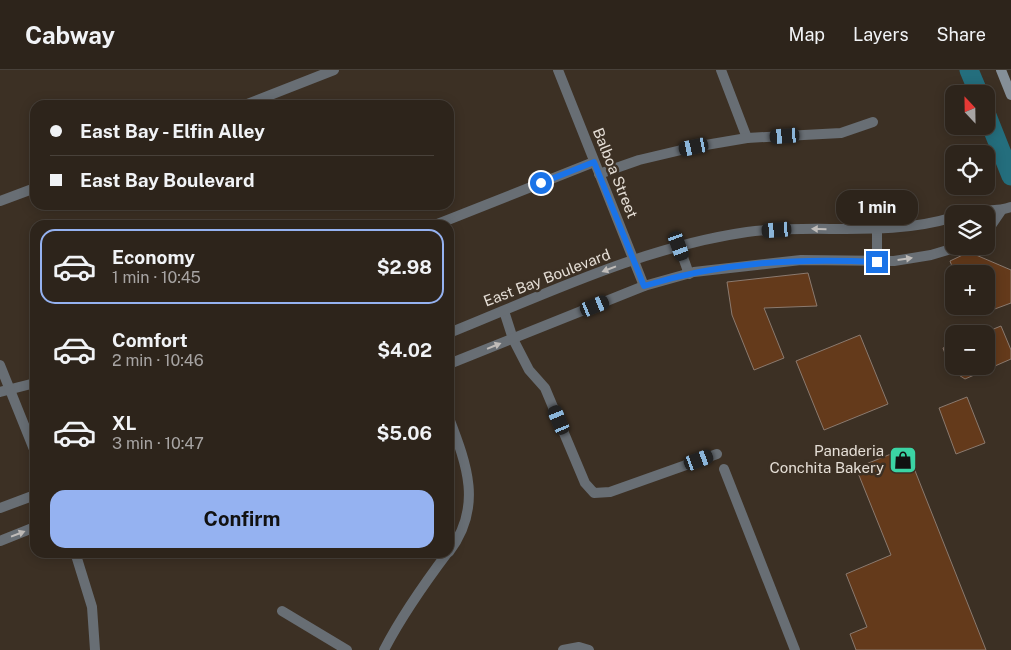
<!DOCTYPE html>
<html lang="en">
<head>
<meta charset="utf-8">
<style>
  :root { --surface:#2d241b; --page:#393028; --text:#f1f3f6; --muted:#a7a4a3; --line:#48413a; --accent:#95b2f1 }
  body { margin:0; font-family:"Public Sans",sans-serif; background:var(--page); color:var(--text); height:100vh; display:flex; flex-direction:column; font-size:19px; white-space:nowrap }
  * { box-sizing:border-box; margin:0 }
  p { font-size:16px; color:var(--muted) }
  .icon { flex:none; width:28px; height:28px; fill:none; stroke:currentColor; stroke-width:2; stroke-linecap:round; stroke-linejoin:round }
  .map { position:relative; flex:1; overflow:hidden }
  .panel { position:absolute; left:30px; top:150px; width:424px; height:338px; display:flex; flex-direction:column; background:var(--surface); border-radius:15px; box-shadow:0 2px 12px #0003,0 0 0 1px var(--line) }
  .panel>* { flex:none }
  .top-card { position:absolute; left:30px; top:30px; width:424px; height:110px; border-radius:15px; box-shadow:0 2px 12px #0003,0 0 0 1px var(--line); display:grid; align-content:center; height:110px; padding:0 20px; background:var(--surface) }
  .needle { width:32px; rotate:338deg }
  .buttons { position:absolute; left:945px; top:15px; display:grid; gap:10px }
  .buttons a { display:grid; place-items:center; width:50px; height:50px; border-radius:10px; background:var(--surface); box-shadow:0 2px 12px #0003,0 0 0 1px var(--line); font-size:25px }
  .end { position:absolute; width:22px; height:22px; margin:-11px; border:6px solid #1a73e8; background:#fff; box-shadow:0 0 0 2px #fff }
  .from { border-radius:50% }
  .bubble { position:absolute; height:35px; border-radius:15px; background:var(--surface); box-shadow:0 2px 12px #0003,0 0 0 1px var(--line); font-size:16px; font-weight:700; line-height:35px; text-align:center }
  .car { position:absolute; width:15px; height:30px; margin:-15px -8px; border-radius:6px; box-shadow:0 0 4px 1px #0007; background:linear-gradient(#222 24%,#8ab4d8 0 40%,#222 0 76%,#8ab4d8 0 86%,#222 0) }
  .top-card b { display:flex; align-items:center; gap:18px; height:48px; font-size:19px }
  .top-card b+b { border-top:1px solid var(--line) }
  .top-card i { width:12px; height:12px; background:var(--text) }
  ul { padding:9px 0 0; list-style:none }
  li { display:flex; align-items:center; gap:15px; height:75px; margin:0 10px 8px; padding:0 10px; border:2px solid transparent; border-radius:15px }
  li div { flex:1 }
  li b { display:block; font-size:19px }
  li em { font-style:normal; font-weight:700 }
  li.selected { border-color:var(--accent) }
  li>.icon { width:45px; height:45px; stroke-width:1.5 }
  .button { display:flex; gap:10px; margin-top:auto; padding:10px 20px }
  .button a { flex:1; height:58px; border-radius:15px; background:var(--accent); color:#111; font-size:20px; font-weight:700; line-height:58px; text-align:center }
  header { display:flex; align-items:center; gap:30px; box-sizing:border-box; height:70px; padding:0 25px; background:var(--surface); border-bottom:1px solid var(--line) }
  header strong { font-size:24px }
  nav { display:flex; gap:28px; margin-inline-start:auto; font-size:18px }
  .map>svg:first-child { display:block }
</style>
</head>
<body>
<header>
<strong>Cabway</strong>
<nav><a>Map</a><a>Layers</a><a>Share</a></nav>
</header>
<div class="map">
<svg width="1011" height="580" viewBox="0 0 1011 580">
  <rect width="100%" height="100%" fill="#3c3024"/>
  <g fill="none" stroke-linecap="round" stroke-linejoin="round">
    <g stroke="#246e7d" stroke-width="19">
      <path d="M969,0L979,24"/>
      <path d="M986,43L1011,106"/>
    </g>
  </g>
  <g fill="#643a1b" stroke="#8b7a6f">
    <path d="M969,182L1011,200V233L992,240L981,236H986V204H955L950,191Z"/>
    <path d="M808,203L817,236L764,238L784,288L754,300L732,245L727,212Z"/>
    <path d="M1001,256L1011,280V289L965,309L951,300L943,278L954,274V296H986V264H981Z"/>
    <path d="M860,265L888,334L824,360L796,291Z"/>
    <path d="M967,327L985,373L956,384L939,338Z"/>
    <path d="M906,378L986,580H856L850,564L867,557L846,504L891,485L856,398Z"/>
  </g>
  <g fill="none" stroke-linecap="round" stroke-linejoin="round">
    <g stroke="#686e74" stroke-width="10">
      <path d="M245,35L334,0"/>
      <path d="M0,131L35,118"/>
      <path d="M435,155L594,92"/>
      <path d="M679,176L689,204"/>
      <path d="M877,192V160"/>
      <path d="M504,241L513,269L529,300L545,318L585,413L594,423L610,422L717,384"/>
      <path d="M0,322L35,313"/>
      <path d="M724,399L795,580"/>
    </g>
    <g stroke="#686e74" stroke-width="10">
      <path d="M558,0L644,216"/>
      <path d="M721,0L747,68"/>
      <path d="M599,104L639,90L694,77L747,68L841,63L873,52"/>
      <path d="M963,144C981,138 995,143 1011,137"/>
      <path d="M986,163L1001,141"/>
      <path d="M449,263C546,224 643,177 747,162C816,153 886,168 954,147"/>
      <path d="M449,294L644,216L694,202L801,190L894,191L931,185L961,176"/>
      <path d="M0,295L35,382"/>
      <path d="M449,348C467,395 483,437 449,482"/>
      <path d="M0,438L35,425"/>
      <path d="M0,471L35,457"/>
      <path d="M75,482L92,537L95,580"/>
      <path d="M282,541L347,580"/>
      <path d="M384,580C402,545 424,514 448,482"/>
      <path d="M563,580L579,577L589,580"/>
    </g>
    <path stroke="#858f98" stroke-width="10" d="M1001,0L1011,25"/>
  </g>
  <defs><path id="oneway-solid" d="M-6-.8H1V-3.2L6.5 0L1 3.2V.8H-6Z" transform="scale(1.25)"/></defs>
  <g fill="#c0bcb9">
    <use href="#oneway-solid" transform="translate(819 159) rotate(-179)"/>
    <use href="#oneway-solid" transform="translate(905 189) rotate(-8)"/>
    <use href="#oneway-solid" transform="translate(609 199) rotate(159)"/>
    <use href="#oneway-solid" transform="translate(494 276) rotate(-22)"/>
    <use href="#oneway-solid" transform="translate(18 464) rotate(-21)"/>
  </g>
  <g fill="none" stroke-linecap="round" stroke-linejoin="round">
    <path stroke="#1a73e8" stroke-width="6" d="M541,113L594,92L644,216C720,192 798,188 877,192"/>
  </g>
  <defs>
    <g id="shop-square" transform="scale(1.4375)"><rect x="-9" y="-9" width="18" height="18" rx="4" fill="#3bd4a4" stroke="#3c3024"/><path d="M-5-2.5h2.3a2.7 3.5 0 0 1 5.4 0H5L5.5 6h-11ZM-1.5-2.5h3a1.5 2.3 0 0 0-3 0Z" fill="#111"/></g>
  </defs>
  <g fill-rule="evenodd">
    <use href="#shop-square" x="903" y="390"/>
  </g>
  <g text-anchor="middle" stroke-width="5" stroke-linejoin="round" paint-order="stroke">
    <g font-size="15" fill="#e5ded6" stroke="#3c3024">
      <text transform="translate(615 103) rotate(68)" y="5">Balboa Street</text>
      <text transform="translate(547 208) rotate(-21)" y="5">East Bay Boulevard</text>
    </g>
    <g font-size="15" fill="#e5ded6" stroke="#3c3024" text-anchor="end">
      <text x="884" y="386">Panaderia<tspan x="884" dy="17">Conchita Bakery</tspan></text>
    </g>
  </g>
</svg>
<div class="buttons">
<a><svg class="needle" viewBox="-14 -14 28 28"><path d="M0-13l5 13h-10z" fill="#e53935"/><path d="M0 13l5-13h-10z" fill="#a7a4a3"/></svg></a>
<a><svg class="icon" aria-label="locate" viewBox="0 0 24 24"><circle cx="12" cy="12" r="6"/><path d="M12 2v4M12 18v4M2 12h4M18 12h4"/></svg></a>
<a><svg class="icon" aria-label="layers" viewBox="0 0 24 24"><path d="M12 4l9 5-9 5-9-5zM3 14l9 5 9-5"/></svg></a>
<a>+</a>
<a>−</a>
</div>
<i class="end from" style="left:541px;top:113px"></i>
<i class="end" style="left:877px;top:192px"></i>
<div class="bubble" style="left:836px;top:120px;width:82px">1 min</div>
<i class="car" style="left:785px;top:66px;rotate:266deg"></i>
<i class="car" style="left:694px;top:77px;rotate:258deg"></i>
<i class="car" style="left:777px;top:160px;rotate:266deg"></i>
<i class="car" style="left:679px;top:176px;rotate:160deg"></i>
<i class="car" style="left:595px;top:236px;rotate:68deg"></i>
<i class="car" style="left:559px;top:350px;rotate:337deg"></i>
<i class="car" style="left:699px;top:390px;rotate:70deg"></i>
<div class="top-card">
<b><i class="from"></i>East Bay - Elfin Alley</b>
<b><i></i>East Bay Boulevard</b>
</div>
<section class="panel">
<ul>
<li class="selected"><svg class="icon" aria-label="car" viewBox="0 0 24 24"><path d="M5 17H2v-5l4-1 3-4h7l3 4 3 1v5h-3M9 17h6M6 11h13"/><circle cx="7" cy="17" r="2"/><circle cx="17" cy="17" r="2"/></svg><div><b>Economy</b><p>1 min · 10:45</p></div><em>$2.98</em></li>
<li><svg class="icon" aria-label="car" viewBox="0 0 24 24"><path d="M5 17H2v-5l4-1 3-4h7l3 4 3 1v5h-3M9 17h6M6 11h13"/><circle cx="7" cy="17" r="2"/><circle cx="17" cy="17" r="2"/></svg><div><b>Comfort</b><p>2 min · 10:46</p></div><em>$4.02</em></li>
<li><svg class="icon" aria-label="car" viewBox="0 0 24 24"><path d="M5 17H2v-5l4-1 3-4h7l3 4 3 1v5h-3M9 17h6M6 11h13"/><circle cx="7" cy="17" r="2"/><circle cx="17" cy="17" r="2"/></svg><div><b>XL</b><p>3 min · 10:47</p></div><em>$5.06</em></li>
</ul>
<div class="button"><a>Confirm</a></div>
</section>
</div>
</body>
</html>
